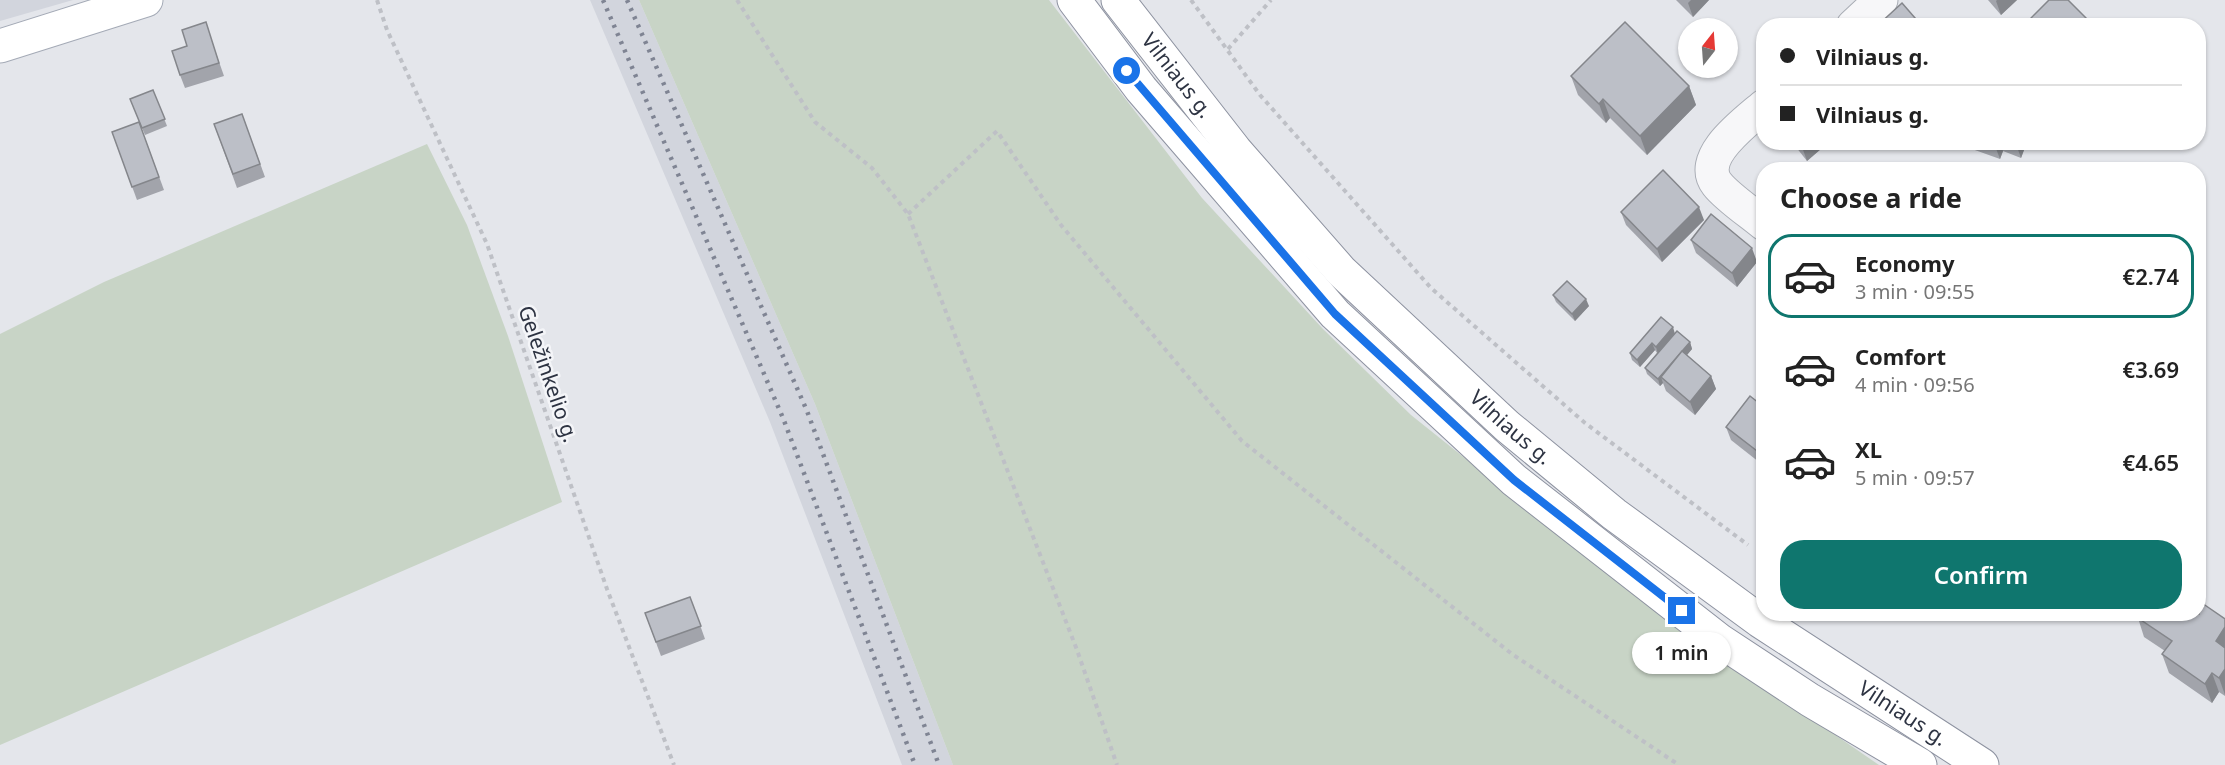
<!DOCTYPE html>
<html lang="en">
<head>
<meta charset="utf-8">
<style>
  :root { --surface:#fff; --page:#f6f6f6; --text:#222; --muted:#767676; --line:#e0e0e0; --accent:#0f766e }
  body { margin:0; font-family:"Noto Sans",sans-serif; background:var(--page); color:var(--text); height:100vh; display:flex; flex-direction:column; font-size:22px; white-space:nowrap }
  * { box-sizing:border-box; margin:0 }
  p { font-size:20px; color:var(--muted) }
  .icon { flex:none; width:33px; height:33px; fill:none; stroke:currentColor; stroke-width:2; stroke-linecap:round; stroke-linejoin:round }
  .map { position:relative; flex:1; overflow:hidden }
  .drawer { position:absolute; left:1756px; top:162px; width:450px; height:459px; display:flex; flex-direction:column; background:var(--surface); border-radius:24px; box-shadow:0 2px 4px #0004 }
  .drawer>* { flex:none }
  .guide { position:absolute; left:1756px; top:18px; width:450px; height:132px; border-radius:24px; box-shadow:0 2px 4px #0004; display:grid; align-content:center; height:132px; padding:0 24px; background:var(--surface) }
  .needle { width:39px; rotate:17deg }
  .tools { position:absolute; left:1678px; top:18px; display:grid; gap:12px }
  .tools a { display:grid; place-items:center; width:60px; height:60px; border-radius:50%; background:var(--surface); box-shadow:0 2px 4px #0004; font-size:30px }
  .end { position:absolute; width:27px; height:27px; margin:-14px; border:8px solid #1a73e8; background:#fff; box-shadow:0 0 0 3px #fff }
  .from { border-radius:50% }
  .bubble { position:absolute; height:42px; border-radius:21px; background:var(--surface); box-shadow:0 2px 4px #0004; font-size:20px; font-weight:600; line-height:42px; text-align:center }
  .guide b { display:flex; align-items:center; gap:21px; height:57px; font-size:22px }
  .guide b+b { border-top:2px solid var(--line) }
  .guide i { width:15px; height:15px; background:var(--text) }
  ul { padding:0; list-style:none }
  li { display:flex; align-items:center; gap:18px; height:84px; margin:0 12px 9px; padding:0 12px; border:3px solid transparent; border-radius:24px }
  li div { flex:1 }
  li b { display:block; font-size:22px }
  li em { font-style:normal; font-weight:600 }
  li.selected { border-color:var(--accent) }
  li>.icon { width:54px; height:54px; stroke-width:1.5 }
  h2 { padding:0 24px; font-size:27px; line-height:72px }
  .button { display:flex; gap:12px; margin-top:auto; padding:12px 24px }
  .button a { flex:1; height:69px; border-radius:24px; background:var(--accent); color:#fff; font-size:24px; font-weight:600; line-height:69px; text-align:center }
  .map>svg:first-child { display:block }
</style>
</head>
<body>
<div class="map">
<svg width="2225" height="765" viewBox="0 0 2225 765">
  <rect width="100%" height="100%" fill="#e4e6eb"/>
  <g fill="#d2d5dd">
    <path d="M0,0H73L0,21Z"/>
    <path d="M590,0H639L815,404L953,765H902L770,422Z"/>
  </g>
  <g fill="#c8d4c6">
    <path d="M639,0H1049L1202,198L1323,329L1411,415L1657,612L1879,765H953L815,404Z"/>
    <path d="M427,144L467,225L508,336L562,502L0,745V334L104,282Z"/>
  </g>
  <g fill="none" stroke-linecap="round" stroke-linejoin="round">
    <g stroke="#a9adb5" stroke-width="35">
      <g id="minor">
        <path d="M1853,26L1881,0"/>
        <path d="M1764,106C1747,121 1696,157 1717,184C1727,197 1751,213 1764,224"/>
      </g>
    </g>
    <g stroke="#a4aab6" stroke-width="35">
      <path id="major" d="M0,46L146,0"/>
    </g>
    <g stroke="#8d92a0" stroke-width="35">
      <g id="highway">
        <path d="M1074,0L1141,89L1335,314L1514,480L1719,640L1810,700L1920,765"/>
        <path id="s1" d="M1118,0L1235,150L1341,271L1507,426L1614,514L1760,621L1982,765"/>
      </g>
    </g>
    <g stroke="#bec0c6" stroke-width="4" stroke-dasharray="4.5 4.5" stroke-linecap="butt">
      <path d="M377,0L387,30L487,244L607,589L674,765"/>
      <path d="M737,0L815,122L872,168L908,214L1077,650L1117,765"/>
      <path d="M1191,0L1260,95L1431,288L1585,423L1748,545"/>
      <path d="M1228,49L1271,0"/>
      <path d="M908,214L997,131L1061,225L1242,441L1512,654L1679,765"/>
    </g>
    <use href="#minor" stroke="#f7f7f9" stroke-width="33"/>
    <use href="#major" stroke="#fff" stroke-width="33"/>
    <use href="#highway" stroke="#fff" stroke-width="33"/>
    <g stroke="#7f8493" stroke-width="4.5" stroke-dasharray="3 6" stroke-linecap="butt">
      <path d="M603,0L783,418L915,765"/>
      <path d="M627,0L807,411L939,765"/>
    </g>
  </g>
  <g fill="#a2a4ab">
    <path d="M1676,0H1709L1693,17Z"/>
    <path d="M1988,0H2017L2001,15Z"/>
    <path d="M210,36L224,76L185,88L180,75L187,46Z"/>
    <path d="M1571,76L1689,86L1696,105L1647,155L1610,118L1606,123L1578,95Z"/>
    <path d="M153,90L167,126L145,135L130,99Z"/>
    <path d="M242,114L265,177L237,188L214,124Z"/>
    <path d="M139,122L164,190L137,200L112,132Z"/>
    <path d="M1792,142H1829L1807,161Z"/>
    <path d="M1970,142H2027L2021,158L2003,151L2000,159L1972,149Z"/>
    <path d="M1621,212L1704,220L1662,262L1626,225Z"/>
    <path d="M1691,240L1757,262L1737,287L1696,253Z"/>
    <path d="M1764,291V310L1759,297Z"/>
    <path d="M1553,295L1589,306L1575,321L1556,302Z"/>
    <path d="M1675,333L1690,342L1692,349L1687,355L1711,376L1716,389L1695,415L1666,391L1663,383L1660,386L1647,374L1645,368L1657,353L1655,350L1640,367L1632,360L1630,353Z"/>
    <path d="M1764,407V466L1731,440L1726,427Z"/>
    <path d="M690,597L705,639L661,656L645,613Z"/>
    <path d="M2138,618L2225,619V696L2219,692L2212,703L2169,673L2162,654L2165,651L2144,637Z"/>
  </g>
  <g fill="#84868b">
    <path d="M1691,0H1709L1693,17L1688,3Z"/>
    <path d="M1997,0H2017L2001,15L1996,1Z"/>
    <path d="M1689,86L1696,105L1647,155L1640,136Z"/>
    <path d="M1603,99L1610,118L1606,123L1599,104Z"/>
    <path d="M1808,142H1829L1807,161L1802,147Z"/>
    <path d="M1996,142H2000L2003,151L2000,159L1995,146Z"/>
    <path d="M2017,142H2027L2021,158L2016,144Z"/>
    <path d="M1699,207L1704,220L1662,262L1657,249Z"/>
    <path d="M1752,248L1757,262L1737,287L1732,273Z"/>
    <path d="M1586,299L1589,306L1575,321L1572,314Z"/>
    <path d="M1673,327L1675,334L1658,354L1656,347Z"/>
    <path d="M1690,342L1692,349L1665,381L1661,377L1663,383L1660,386L1658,379Z"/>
    <path d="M1652,343L1655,350L1640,367L1637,360Z"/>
    <path d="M1711,376L1716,389L1695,415L1690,402Z"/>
    <path d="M1764,450V461L1761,454Z"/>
    <path d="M2225,627V657L2216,641Z"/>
    <path d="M2225,669V695L2219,678Z"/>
    <path d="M2212,673L2219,692L2212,703L2205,684Z"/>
  </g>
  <g fill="#bcbfc7" stroke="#84868b" stroke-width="1.5">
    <path d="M2049,0H2068L2094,26H2028L2026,23Z"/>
    <path d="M1902,3L1922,26H1877Z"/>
    <path d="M206,22L219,63L180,75L172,51L187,46L182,30Z"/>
    <path d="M1625,22L1689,86L1640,136L1603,99L1599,104L1571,76Z"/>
    <path d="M153,90L165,119L142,128L130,99Z"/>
    <path d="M242,114L260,164L233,174L214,124Z"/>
    <path d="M139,122L159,177L132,187L112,132Z"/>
    <path d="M1798,142H1808L1802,147Z"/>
    <path d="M1986,142H1996L1995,146Z"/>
    <path d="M1663,170L1699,207L1657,249L1621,212Z"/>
    <path d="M1711,214L1752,248L1732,273L1691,240Z"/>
    <path d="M1567,281L1586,299L1572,314L1553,295Z"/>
    <path d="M1764,291V301L1759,297Z"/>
    <path d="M1661,317L1673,327L1656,347L1652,343L1637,360L1630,353Z"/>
    <path d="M1677,331L1690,342L1658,379L1645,368Z"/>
    <path d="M1682,351L1711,376L1690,402L1661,377Z"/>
    <path d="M1750,396L1764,407V450L1761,454L1726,427Z"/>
    <path d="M690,597L701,626L656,642L645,613Z"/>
    <path d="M2199,601L2225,619V627L2216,641L2225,648V669L2219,678L2212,673L2205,684L2162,654L2172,641L2138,618L2140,614H2199Z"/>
  </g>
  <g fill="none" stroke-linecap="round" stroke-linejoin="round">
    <path stroke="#1a73e8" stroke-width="8" d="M1127,71L1335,314L1514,480L1682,611"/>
  </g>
  <g text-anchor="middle" stroke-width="5" stroke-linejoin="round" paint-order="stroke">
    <g font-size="21" fill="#2d3342" stroke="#f4f5f8">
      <text dy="7" stroke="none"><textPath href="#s1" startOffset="96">Vilniaus g.</textPath></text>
      <text transform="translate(548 374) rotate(71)" y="7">Geležinkelio g.</text>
      <text dy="7" stroke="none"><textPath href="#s1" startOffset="582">Vilniaus g.</textPath></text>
      <text dy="7" stroke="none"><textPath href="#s1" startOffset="1068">Vilniaus g.</textPath></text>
    </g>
  </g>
</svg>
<div class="tools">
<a><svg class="needle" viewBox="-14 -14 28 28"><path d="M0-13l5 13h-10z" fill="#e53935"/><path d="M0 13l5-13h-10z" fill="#767676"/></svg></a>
</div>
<i class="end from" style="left:1127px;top:71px"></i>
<i class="end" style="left:1682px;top:611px"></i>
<div class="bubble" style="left:1632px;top:632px;width:99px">1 min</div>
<div class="guide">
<b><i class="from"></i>Vilniaus g.</b>
<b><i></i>Vilniaus g.</b>
</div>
<section class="drawer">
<h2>Choose a ride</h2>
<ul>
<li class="selected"><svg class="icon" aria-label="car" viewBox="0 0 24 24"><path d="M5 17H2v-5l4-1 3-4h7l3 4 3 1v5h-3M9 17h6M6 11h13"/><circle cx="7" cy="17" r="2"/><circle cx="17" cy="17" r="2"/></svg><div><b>Economy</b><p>3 min · 09:55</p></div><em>€2.74</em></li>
<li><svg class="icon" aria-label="car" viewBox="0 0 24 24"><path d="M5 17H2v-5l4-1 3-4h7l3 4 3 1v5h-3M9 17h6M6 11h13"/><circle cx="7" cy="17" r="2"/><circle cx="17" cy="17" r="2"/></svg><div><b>Comfort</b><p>4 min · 09:56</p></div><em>€3.69</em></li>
<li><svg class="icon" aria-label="car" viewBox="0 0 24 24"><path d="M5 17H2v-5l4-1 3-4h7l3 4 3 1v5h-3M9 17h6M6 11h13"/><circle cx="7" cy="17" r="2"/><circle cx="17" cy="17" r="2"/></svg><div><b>XL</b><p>5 min · 09:57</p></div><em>€4.65</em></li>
</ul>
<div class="button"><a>Confirm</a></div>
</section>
</div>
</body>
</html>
